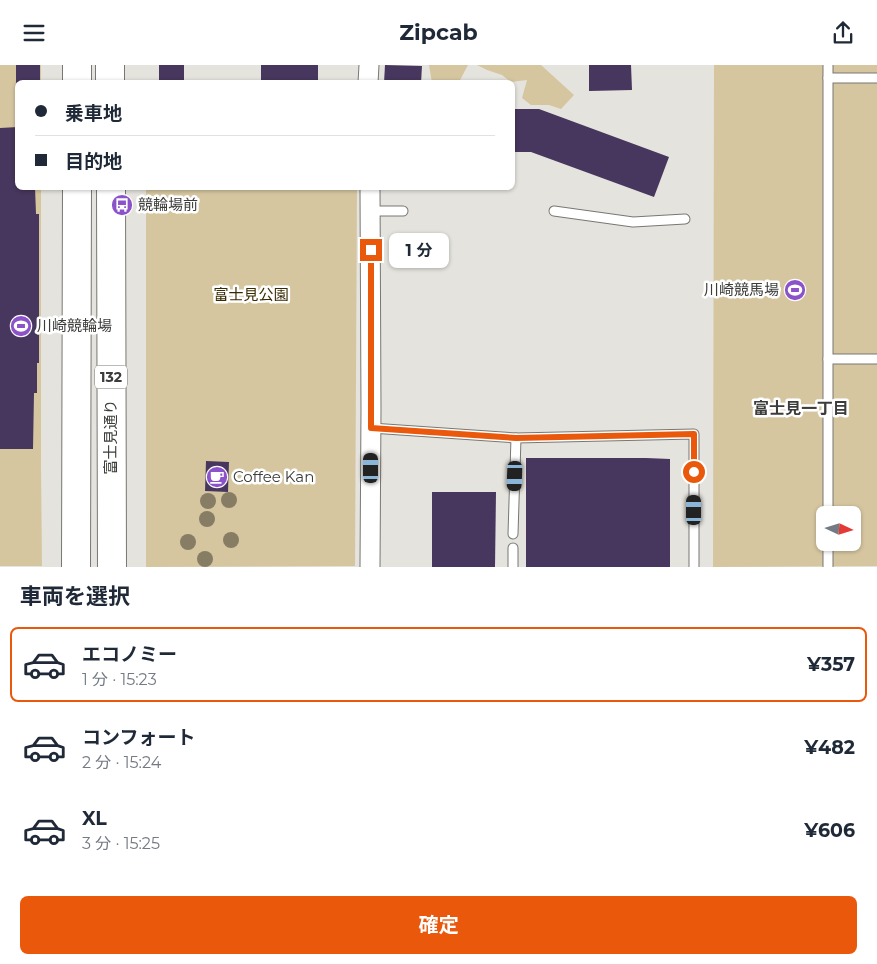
<!DOCTYPE html>
<html lang="ja">
<head>
<meta charset="utf-8">
<style>
  :root { --surface:#fff; --page:#f2f2f3; --text:#1f2937; --muted:#747a83; --line:#e0e1e3; --accent:#ea580c }
  body { margin:0; font-family:Montserrat,"Noto Sans JP",sans-serif; background:var(--page); color:var(--text); height:100vh; display:flex; flex-direction:column; font-size:19px; white-space:nowrap }
  * { box-sizing:border-box; margin:0 }
  p { font-size:16px; color:var(--muted) }
  .icon { flex:none; width:28px; height:28px; fill:none; stroke:currentColor; stroke-width:2; stroke-linecap:round; stroke-linejoin:round }
  .map { position:relative; height:502px; overflow:hidden }
  .side { display:flex; flex-direction:column; background:var(--surface); flex:1 }
  .side>* { flex:none }
  .top-card { position:absolute; left:15px; top:15px; width:500px; height:110px; border-radius:8px; box-shadow:0 1px 4px #0004; display:grid; align-content:center; height:110px; padding:0 20px; background:var(--surface) }
  .needle { width:32px; rotate:94deg }
  .buttons { position:absolute; left:816px; top:441px; display:grid; gap:10px }
  .buttons a { display:grid; place-items:center; width:45px; height:45px; border-radius:8px; background:var(--surface); box-shadow:0 1px 4px #0004; font-size:25px }
  .end { position:absolute; width:22px; height:22px; margin:-11px; border:6px solid #ea580c; background:#fff; box-shadow:0 0 0 2px #fff }
  .from { border-radius:50% }
  .bubble { position:absolute; height:35px; border-radius:8px; background:var(--surface); box-shadow:0 1px 4px #0004; font-size:16px; font-weight:700; line-height:35px; text-align:center }
  .car { position:absolute; width:15px; height:30px; margin:-15px -8px; border-radius:6px; box-shadow:0 0 4px 1px #0007; background:linear-gradient(#222 24%,#8ab4d8 0 40%,#222 0 76%,#8ab4d8 0 86%,#222 0) }
  .top-card b { display:flex; align-items:center; gap:18px; height:48px; font-size:19px }
  .top-card b+b { border-top:1px solid var(--line) }
  .top-card i { width:12px; height:12px; background:var(--text) }
  ul { padding:0; list-style:none }
  li { display:flex; align-items:center; gap:15px; height:75px; margin:0 10px 8px; padding:0 10px; border:2px solid transparent; border-radius:8px }
  li div { flex:1 }
  li b { display:block; font-size:19px }
  li em { font-style:normal; font-weight:700 }
  li.current { border-color:var(--accent) }
  li>.icon { width:45px; height:45px; stroke-width:1.5 }
  h2 { padding:0 20px; font-size:22px; line-height:60px }
  .cta { display:flex; gap:10px; margin-top:auto; padding:10px 20px }
  .cta a { flex:1; height:58px; border-radius:8px; background:var(--accent); color:#fff; font-size:20px; font-weight:700; line-height:58px; text-align:center }
  header { display:flex; justify-content:space-between; align-items:center; height:65px; padding:0 20px; background:var(--surface); font-size:22px; font-weight:700 }
  .map>svg:first-child { display:block }
</style>
</head>
<body>
<header><svg class="icon" aria-label="menu" viewBox="0 0 24 24"><path d="M4 6h16M4 12h16M4 18h16"/></svg>Zipcab<svg class="icon" aria-label="share" viewBox="0 0 24 24"><path d="M12 15V3M7 8l5-5 5 5M5 13v7h14v-7"/></svg></header>
<div class="map">
<svg width="877" height="502" viewBox="0 0 877 502">
  <rect width="100%" height="100%" fill="#e5e3dd"/>
  <g fill="#d6c6a0" fill-rule="evenodd">
    <path d="M0,0H41V17L18,18V122L41,123V400L42,501H0Z"/>
    <path d="M429,0H468L459,17L432,18Z"/>
    <path d="M477,0H541L574,30L561,44L549,40H531L522,33L527,15L511,17L502,10L487,5Z"/>
    <path d="M714,0H877V501L713,502ZM825,450H852V478H825Z"/>
    <path d="M146,123H357L355,501L146,502Z"/>
  </g>
  <g fill="#47365d">
    <rect x="16" y="0" width="24" height="18"/>
    <rect x="159" y="0" width="25" height="17"/>
    <rect x="261" y="0" width="57" height="17"/>
    <path d="M385,0L422,1L421,18H384Z"/>
    <path d="M589,0H631L632,25L589,26Z"/>
    <path d="M512,44H539L669,92L654,132L531,87H512Z"/>
    <path d="M18,62V122H35L36,149H39V298H37V328H34L33,384H0V63Z"/>
    <path d="M526,393H646L670,394V502H526Z"/>
    <path d="M206,396L229,397L228,427L205,426Z"/>
    <path d="M432,427H496L495,502H432Z"/>
  </g>
  <g fill="none" stroke-linecap="round" stroke-linejoin="round">
    <g stroke="#797773" stroke-width="11">
      <g id="service">
        <path d="M828,0V450"/>
        <path d="M828,13H877"/>
        <path d="M371,146H403"/>
        <path d="M554,146L633,157L685,154"/>
        <path d="M828,294H877"/>
        <path d="M371,363L516,373L694,369V502"/>
        <path d="M513,469L516,373"/>
        <path d="M513,483V502"/>
        <path d="M828,502V478"/>
      </g>
    </g>
    <g stroke="#797773" stroke-width="21">
      <g id="minor">
        <path d="M368,18L369,0"/>
        <path d="M370,502L371,344L370,122"/>
      </g>
    </g>
    <g stroke="#797773" stroke-width="30">
      <g id="trunk">
        <path d="M110,0V18"/>
        <path d="M77,18V0"/>
        <path d="M111,122L112,502"/>
        <path d="M76,502L77,122"/>
      </g>
    </g>
    <use href="#service" stroke="#fff" stroke-width="9"/>
    <use href="#minor" stroke="#fff" stroke-width="19"/>
    <use href="#trunk" stroke="#fff" stroke-width="28"/>
  </g>
  <g fill="#867d64">
    <circle cx="229" cy="435" r="8"/>
    <circle cx="208" cy="436" r="8"/>
    <circle cx="207" cy="454" r="8"/>
    <circle cx="231" cy="475" r="8"/>
    <circle cx="188" cy="477" r="8"/>
    <circle cx="205" cy="494" r="8"/>
  </g>
  <g fill="none" stroke-linecap="round" stroke-linejoin="round">
    <path stroke="#ea580c" stroke-width="6" d="M371,185V363L516,373L694,369V407"/>
  </g>
  <defs>
    <g id="bus-disc" transform="scale(1.125)"><circle r="9.5" fill="#8b52c9" stroke="#fff"/><path d="M-5-6H5V4H4V6H2V4H-2V6H-4V4H-5ZM-3.5-4V0h7V-4ZM-3.5 1.2v1.5H-2V1.2ZM2 1.2v1.5H3.5V1.2Z" fill="#fff"/></g>
    <g id="stadium-disc" transform="scale(1.125)"><circle r="9.5" fill="#8b52c9" stroke="#fff"/><path d="M0-5a6.5 5 0 1 0 0 10a6.5 5 0 1 0 0-10ZM-3.5-1.8h7v3.6h-7Z" fill="#fff"/></g>
    <g id="cafe-disc" transform="scale(1.125)"><circle r="9.5" fill="#8b52c9" stroke="#fff"/><path d="M-5.5-4.5H6V0H3Q3 3.5 0 3.5H-2.5Q-5.5 3.5-5.5 0ZM3-3.2v2h1.7v-2ZM-6 4.5H4V6H-6Z" fill="#fff"/></g>
  </defs>
  <g fill-rule="evenodd">
    <use href="#bus-disc" x="122" y="140"/>
    <use href="#stadium-disc" x="795" y="225"/>
    <use href="#stadium-disc" x="21" y="261"/>
    <use href="#cafe-disc" x="217" y="412"/>
  </g>
  <g text-anchor="middle" stroke-width="5" stroke-linejoin="round" paint-order="stroke">
    <rect fill="#fff" stroke="#767675" stroke-width="1" x="95" y="300.5" width="32" height="23" rx="4"/>
    <g font-size="14" font-weight="bold" fill="#3c3c3a">
      <text x="111" y="317">132</text>
    </g>
    <g font-size="15" fill="#3c3c3a" stroke="#fff" text-anchor="start">
      <text x="138" y="145">競輪場前</text>
      <text x="779" y="230" text-anchor="end">川崎競馬場</text>
      <text x="37" y="266">川崎競輪場</text>
      <text x="233" y="417">Coffee Kan</text>
    </g>
    <g font-size="15" fill="#382a01" stroke="#fff">
      <text x="251" y="235">富士見公園</text>
    </g>
    <g font-size="15" fill="#3c3c3a" stroke="#fff">
      <text transform="translate(111 372) rotate(-90)" y="5">富士見通り</text>
    </g>
    <g font-size="16" font-weight="bold" fill="#3c3c3a" stroke="#fff">
      <text x="801" y="349">富士見一丁目</text>
    </g>
  </g>
</svg>
<div class="buttons">
<a><svg class="needle" viewBox="-14 -14 28 28"><path d="M0-13l5 13h-10z" fill="#e53935"/><path d="M0 13l5-13h-10z" fill="#747a83"/></svg></a>
</div>
<i class="end from" style="left:694px;top:407px"></i>
<i class="end" style="left:371px;top:185px"></i>
<div class="bubble" style="left:389px;top:168px;width:60px">1 分</div>
<i class="car" style="left:371px;top:403px;rotate:0deg"></i>
<i class="car" style="left:515px;top:411px;rotate:182deg"></i>
<i class="car" style="left:694px;top:445px;rotate:0deg"></i>
<div class="top-card">
<b><i class="from"></i>乗車地</b>
<b><i></i>目的地</b>
</div>
</div>
<section class="side">
<h2>車両を選択</h2>
<ul>
<li class="current"><svg class="icon" aria-label="car" viewBox="0 0 24 24"><path d="M5 17H2v-5l4-1 3-4h7l3 4 3 1v5h-3M9 17h6M6 11h13"/><circle cx="7" cy="17" r="2"/><circle cx="17" cy="17" r="2"/></svg><div><b>エコノミー</b><p>1 分 · 15:23</p></div><em>¥357</em></li>
<li><svg class="icon" aria-label="car" viewBox="0 0 24 24"><path d="M5 17H2v-5l4-1 3-4h7l3 4 3 1v5h-3M9 17h6M6 11h13"/><circle cx="7" cy="17" r="2"/><circle cx="17" cy="17" r="2"/></svg><div><b>コンフォート</b><p>2 分 · 15:24</p></div><em>¥482</em></li>
<li><svg class="icon" aria-label="car" viewBox="0 0 24 24"><path d="M5 17H2v-5l4-1 3-4h7l3 4 3 1v5h-3M9 17h6M6 11h13"/><circle cx="7" cy="17" r="2"/><circle cx="17" cy="17" r="2"/></svg><div><b>XL</b><p>3 分 · 15:25</p></div><em>¥606</em></li>
</ul>
<div class="cta"><a>確定</a></div>
</section>
</body>
</html>
